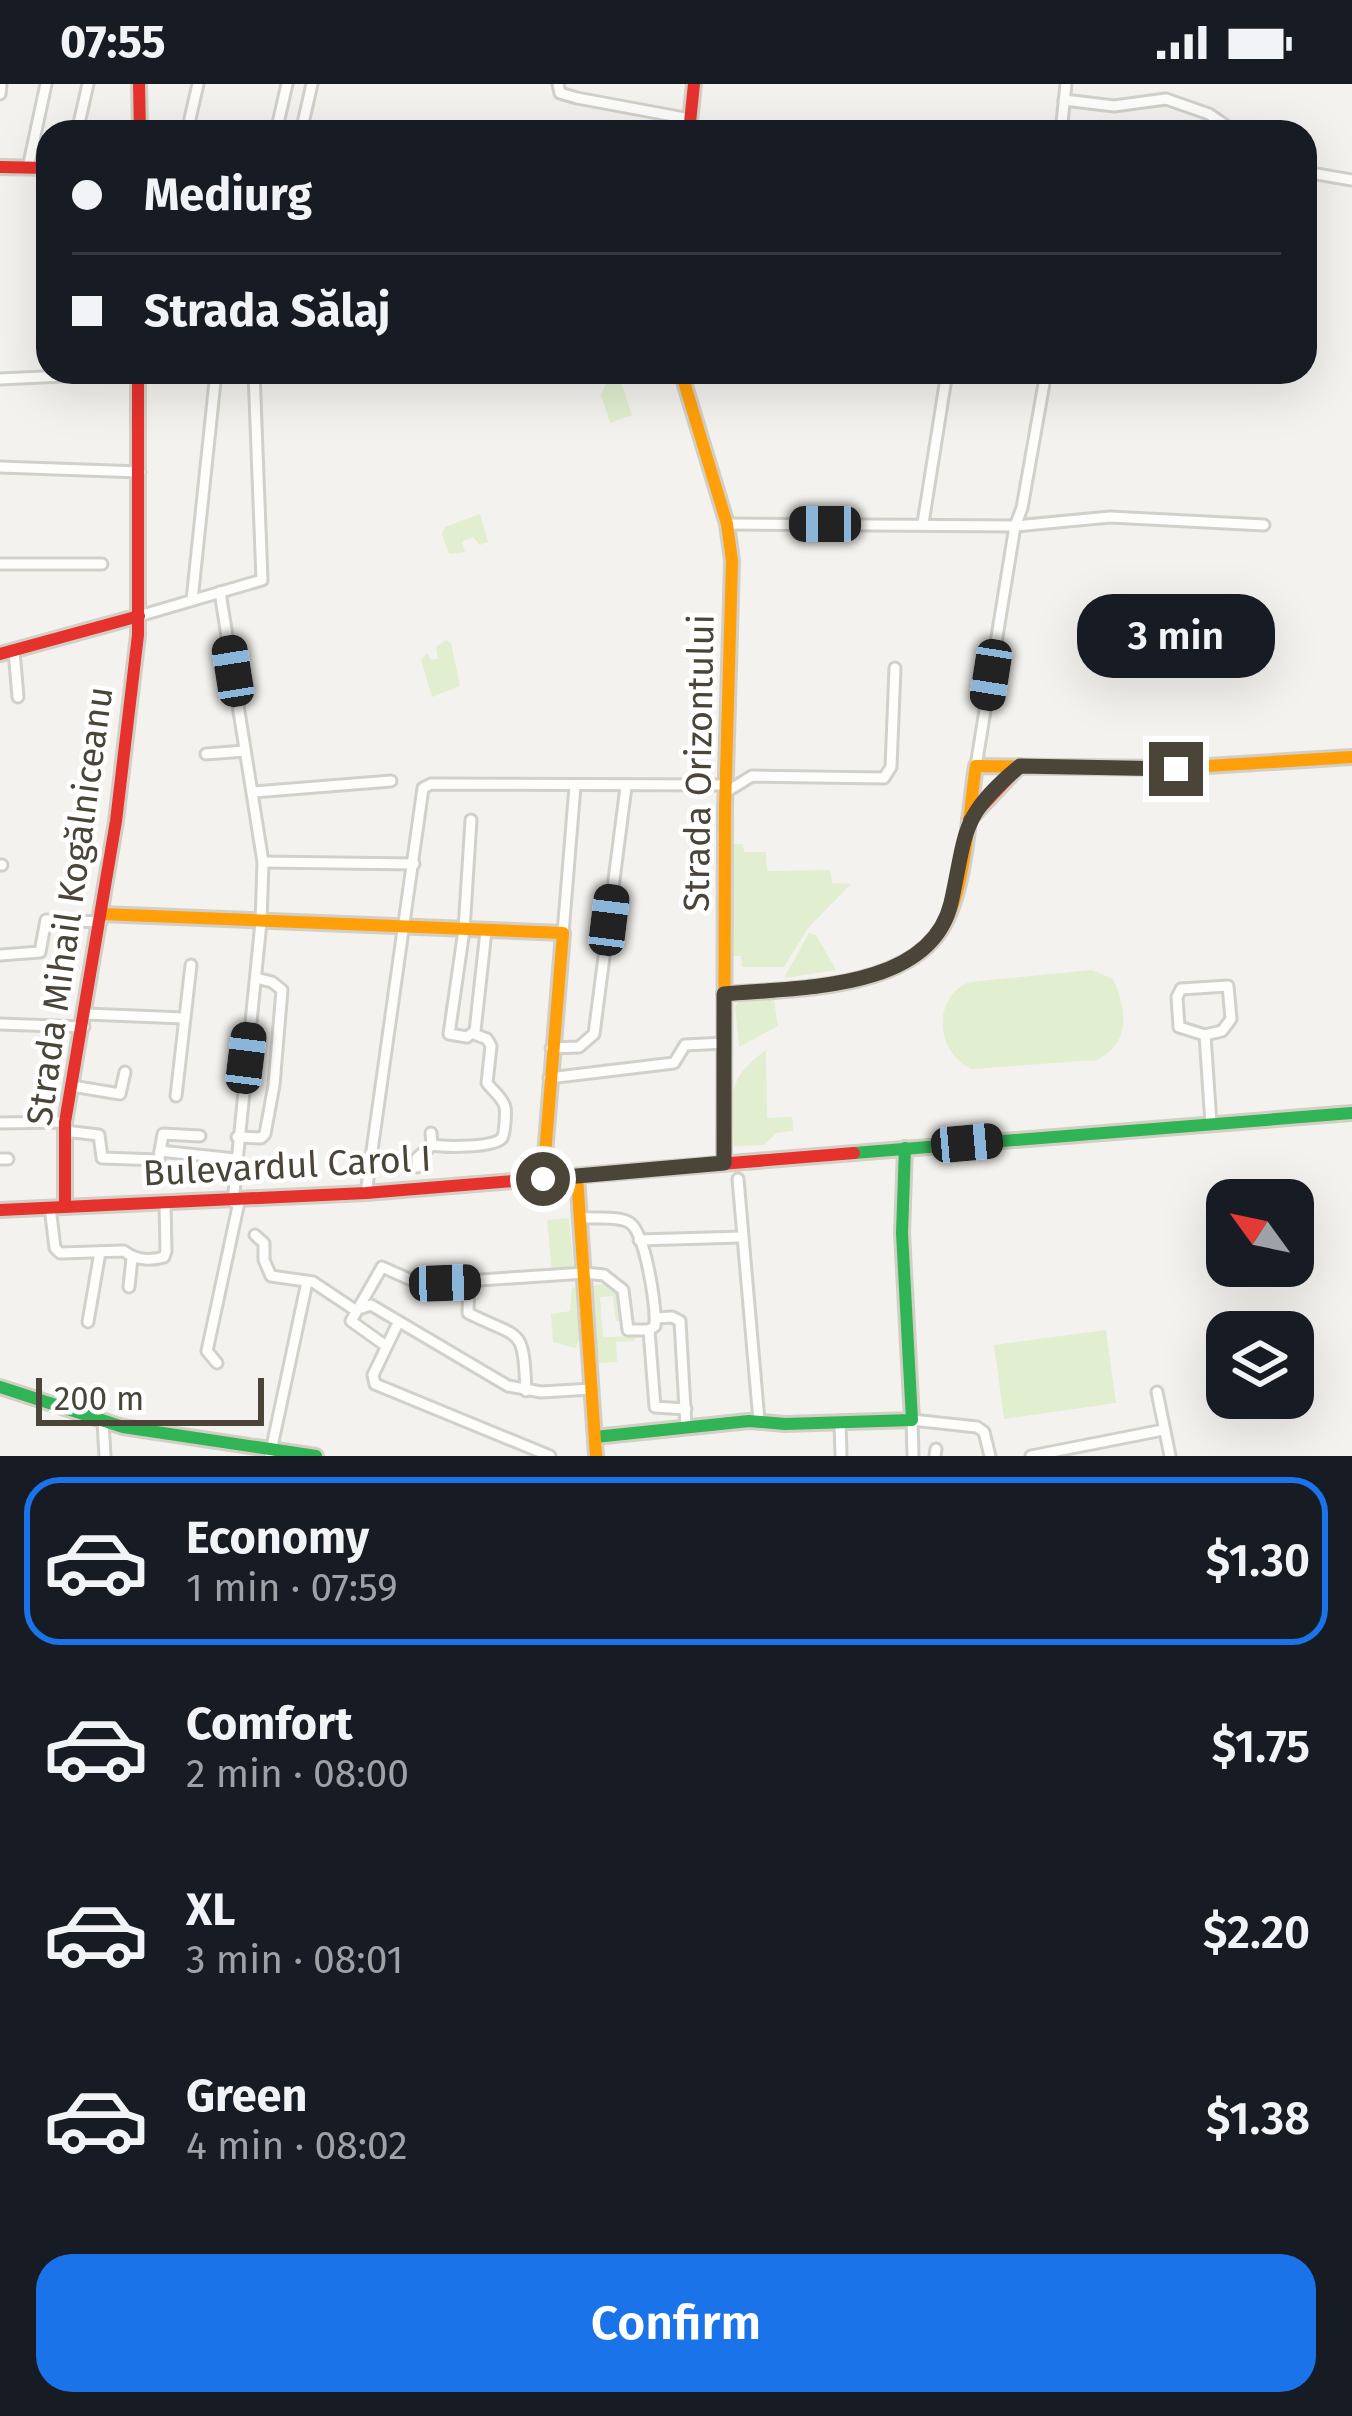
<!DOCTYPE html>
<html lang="en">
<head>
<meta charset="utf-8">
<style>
  :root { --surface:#171b24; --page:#20242c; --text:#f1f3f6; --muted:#9ea1a6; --line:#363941; --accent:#1a73e8 }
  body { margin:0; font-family:"Fira Sans",sans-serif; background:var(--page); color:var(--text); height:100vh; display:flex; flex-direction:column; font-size:45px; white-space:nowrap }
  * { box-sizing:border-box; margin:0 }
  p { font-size:39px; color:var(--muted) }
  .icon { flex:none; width:66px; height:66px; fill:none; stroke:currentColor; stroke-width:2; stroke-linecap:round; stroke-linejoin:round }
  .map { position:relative; height:1372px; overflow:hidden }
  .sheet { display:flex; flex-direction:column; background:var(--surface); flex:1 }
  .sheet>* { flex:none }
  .banner { position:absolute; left:36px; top:36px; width:1281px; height:264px; border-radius:36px; box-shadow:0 12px 48px #0002; display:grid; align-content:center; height:264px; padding:0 36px; background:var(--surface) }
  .needle { width:78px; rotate:303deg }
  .tools { position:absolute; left:1206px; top:1095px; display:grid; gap:24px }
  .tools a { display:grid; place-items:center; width:108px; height:108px; border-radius:24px; background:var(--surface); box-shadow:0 12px 48px #0002; font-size:60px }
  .scale { position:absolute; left:36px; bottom:30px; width:228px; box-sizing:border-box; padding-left:12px; border:6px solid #4b4439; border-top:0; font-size:33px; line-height:42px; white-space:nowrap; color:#4b4439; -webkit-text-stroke:9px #fff; paint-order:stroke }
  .end { position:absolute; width:54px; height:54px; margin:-27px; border:15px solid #4b4439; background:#fff; box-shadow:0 0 0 6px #fff }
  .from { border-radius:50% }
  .bubble { position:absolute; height:84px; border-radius:36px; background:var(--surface); box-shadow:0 12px 48px #0002; font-size:39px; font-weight:600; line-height:84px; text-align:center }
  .car { position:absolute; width:36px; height:72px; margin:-36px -18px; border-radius:15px; box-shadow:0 0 9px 3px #0007; background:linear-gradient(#222 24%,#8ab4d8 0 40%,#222 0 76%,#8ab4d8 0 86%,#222 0) }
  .banner b { display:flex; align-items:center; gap:42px; height:114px; font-size:45px }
  .banner b+b { border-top:3px solid var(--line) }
  .banner i { width:30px; height:30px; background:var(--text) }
  ul { padding:21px 0 0; list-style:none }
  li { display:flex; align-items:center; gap:36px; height:168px; margin:0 24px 18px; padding:0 12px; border:6px solid transparent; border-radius:36px }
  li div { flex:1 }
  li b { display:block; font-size:45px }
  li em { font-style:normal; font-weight:600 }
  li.active { border-color:var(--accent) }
  li>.icon { width:108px; height:108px; stroke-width:1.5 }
  .cta { display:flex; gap:24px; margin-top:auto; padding:24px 36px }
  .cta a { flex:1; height:138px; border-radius:36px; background:var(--accent); color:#fff; font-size:48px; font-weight:600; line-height:138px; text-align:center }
  .status { display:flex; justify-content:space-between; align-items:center; height:84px; padding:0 60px; background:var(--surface); direction:ltr }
  .status svg { height:33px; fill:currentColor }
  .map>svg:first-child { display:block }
</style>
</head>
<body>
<div class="status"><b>07:55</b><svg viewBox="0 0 49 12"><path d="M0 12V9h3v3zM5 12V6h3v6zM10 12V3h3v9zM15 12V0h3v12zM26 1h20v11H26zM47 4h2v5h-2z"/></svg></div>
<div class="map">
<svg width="1352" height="1372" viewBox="0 0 1352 1372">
  <rect width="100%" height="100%" fill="#f4f2ee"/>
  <g fill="#e1eecf">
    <path d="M620,295L632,331L610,339L601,311L606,300Z"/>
    <path d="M480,430L488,458L480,461L473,453L462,458L465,468L449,470L442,450L445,443Z"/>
    <path d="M446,556L451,559L460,602L432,613L421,576L427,569L431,576L438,575L436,563Z"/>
    <path d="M733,760H743L744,768H766L767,787L830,786L832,799L851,800L808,844L784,883H742L741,872H732Z"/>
    <path d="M809,849L816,851L836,886L784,894Z"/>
    <path d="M1092,886L1113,895C1127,927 1131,958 1097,976L971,985C936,969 931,912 970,898Z"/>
    <path d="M773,910L778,942L739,963L735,923L739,916Z"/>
    <path d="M766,966L767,1034L792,1033L793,1047L776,1049L764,1061L734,1062C733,1013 723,997 766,966Z"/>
    <path d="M569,1134L574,1186L552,1188L547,1136Z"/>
    <path d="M613,1199L620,1205L624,1237H616L613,1212L600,1213L603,1253L635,1252V1257L616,1258L617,1278L598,1279L591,1202Z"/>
    <path d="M577,1203L582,1252L575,1264L553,1258L551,1230L570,1227L572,1204Z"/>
    <path d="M1106,1246L1116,1319L1004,1335L994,1261Z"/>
  </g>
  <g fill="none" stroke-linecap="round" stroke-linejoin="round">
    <g stroke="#d2d0cb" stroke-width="15">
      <g id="street">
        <path d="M558,0L560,9L577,14L690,35"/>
        <path d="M0,10L1,0"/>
        <path d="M1064,16L1114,22L1166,15L1209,30L1235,48"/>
        <path d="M77,48L88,0"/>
        <path d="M187,48L198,0"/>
        <path d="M276,48L287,0"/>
        <path d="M301,48L312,0"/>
        <path d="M1061,48L1066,0"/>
        <path d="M28,84L46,0"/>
        <path d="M1305,88L1352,96"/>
        <path d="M988,288L992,289"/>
        <path d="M0,295L148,288"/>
        <path d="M0,383L140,388"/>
        <path d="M923,439L947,288"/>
        <path d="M727,440L1015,442L1110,433L1264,441"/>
        <path d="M0,480H102"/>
        <path d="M220,508L263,778L261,838L233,1118"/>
        <path d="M192,516L216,288"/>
        <path d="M139,532L262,496L254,288"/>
        <path d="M14,567L18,613"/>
        <path d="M206,670L245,667"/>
        <path d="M976,682L1015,442L1022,424L1046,288"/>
        <path d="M253,708L391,697"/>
        <path d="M726,708L752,692L884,694L891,683L895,584"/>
        <path d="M471,736L464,846L449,950L467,953L475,947L486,847"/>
        <path d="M263,778L414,780"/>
        <path d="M0,781H2"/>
        <path d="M563,849L575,702"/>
        <path d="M0,871L40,868L46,836L101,838"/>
        <path d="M86,930L184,934"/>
        <path d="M0,940L84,943"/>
        <path d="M1205,951L1179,943L1177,913L1181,905L1228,902L1231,935L1222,947L1205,951L1211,1040"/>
        <path d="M551,964L579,963L594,950L626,703"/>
        <path d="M549,994L674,979L685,961L725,959"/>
        <path d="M72,1002L120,1010L125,988"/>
        <path d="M176,1012L191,881"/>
        <path d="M0,1039L65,1038"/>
        <path d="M64,1047L99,1051L102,1074L159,1076L160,1067L235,1075"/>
        <path d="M431,1049L432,1061C445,1063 494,1064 502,1054C505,1050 506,1028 505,1023C503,1014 492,1006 487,999L491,962L487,955L474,950"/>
        <path d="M237,1053L261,1054L265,1050L274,1001L282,906L272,898L256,894"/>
        <path d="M160,1067L163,1050L200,1052"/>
        <path d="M0,1075H8"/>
        <path d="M417,1083V1074L432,1061"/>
        <path d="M738,1095L759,1337"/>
        <path d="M366,1109L423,704L431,700L726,701"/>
        <path d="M50,1123L55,1164L60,1169L124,1167C135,1176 150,1177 164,1173L166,1167L165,1118"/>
        <path d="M581,1133C594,1136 618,1131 630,1139C646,1150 656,1222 655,1242L649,1246"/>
        <path d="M255,1151L264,1159V1176L271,1192L313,1198L355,1226L371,1221L508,1302L541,1308L592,1305"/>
        <path d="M639,1156L742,1153"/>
        <path d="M469,1198L468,1229C522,1256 523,1241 526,1307"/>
        <path d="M129,1203L132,1174"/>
        <path d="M656,1234L672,1233L680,1237L686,1342"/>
        <path d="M88,1238L100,1168"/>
        <path d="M398,1239L373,1291L375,1300L550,1372"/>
        <path d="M649,1246L655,1323L686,1325"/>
        <path d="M386,1262L351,1237L382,1183L420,1200L585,1189L604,1191L623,1206L628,1246H649"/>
        <path d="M217,1279L207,1267L239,1118"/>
        <path d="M1157,1308L1170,1372"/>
        <path d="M840,1337L841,1372"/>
        <path d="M103,1338L105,1372"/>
        <path d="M270,1372L307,1198"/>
        <path d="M913,1372L912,1336L977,1343L984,1348L990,1372"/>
        <path d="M935,1372L936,1365"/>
        <path d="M1031,1372L1163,1346"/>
      </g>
    </g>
    <g stroke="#d3cfc5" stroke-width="18">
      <g id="fast">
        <path d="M854,1069L1352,1029"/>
        <path d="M0,1303L123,1343L316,1372"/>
        <path d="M595,1353L749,1337L785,1340L912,1336L902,1149L905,1064"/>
      </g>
    </g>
    <g stroke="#d3cfc5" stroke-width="18">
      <g id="slow">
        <path d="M681,288L727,440L732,477L725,725L724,1079"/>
        <path d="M102,830L563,849L543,1095"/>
        <path d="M724,910C789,905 901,907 941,846C967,805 968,730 976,682L1176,684L1352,673"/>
        <path d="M577,1092L596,1372"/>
      </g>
    </g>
    <g stroke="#d3cfc5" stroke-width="18">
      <g id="jam">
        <path d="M139,0L140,48"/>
        <path d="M689,48L694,0"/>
        <path d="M0,83L48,84"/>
        <path d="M0,570L139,532"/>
        <path d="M969,736L1020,682"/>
        <path d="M65,1122V1038L116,737L138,551V288"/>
        <path d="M0,1126L366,1109L854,1069"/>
      </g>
    </g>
    <use href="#street" stroke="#fdfdfc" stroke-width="9"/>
    <use href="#fast" stroke="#30b455" stroke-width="12"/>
    <use href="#slow" stroke="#ff9f0a" stroke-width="12"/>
    <use href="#jam" stroke="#e5322d" stroke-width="12"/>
  </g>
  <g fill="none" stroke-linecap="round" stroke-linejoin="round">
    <path stroke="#4b4439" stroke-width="15" d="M543,1095L724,1079V910C796,903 930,908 951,819C967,748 959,732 1020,682L1176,685"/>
  </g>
  <g text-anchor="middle" stroke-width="9" stroke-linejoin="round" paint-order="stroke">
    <g font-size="36" fill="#4b4439" stroke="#fff">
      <text transform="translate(698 679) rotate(-89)" y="13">Strada Orizontului</text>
      <text transform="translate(69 822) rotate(-82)" y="13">Strada Mihail Kogălniceanu</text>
      <text transform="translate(287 1081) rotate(-3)" y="13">Bulevardul Carol I</text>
    </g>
  </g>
</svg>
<div class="tools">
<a><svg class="needle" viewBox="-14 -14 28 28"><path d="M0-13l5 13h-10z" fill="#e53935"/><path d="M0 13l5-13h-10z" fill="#9ea1a6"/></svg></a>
<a><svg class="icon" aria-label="layers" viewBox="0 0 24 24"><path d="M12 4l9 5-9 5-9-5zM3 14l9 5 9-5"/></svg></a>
</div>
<div class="scale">200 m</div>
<i class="end from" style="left:543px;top:1095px"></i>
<i class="end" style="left:1176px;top:685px"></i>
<div class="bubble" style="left:1077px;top:510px;width:198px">3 min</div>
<i class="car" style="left:825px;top:440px;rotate:270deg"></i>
<i class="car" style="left:233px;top:587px;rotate:351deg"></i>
<i class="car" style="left:991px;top:591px;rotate:189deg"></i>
<i class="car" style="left:609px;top:836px;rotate:7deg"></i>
<i class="car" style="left:246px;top:974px;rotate:7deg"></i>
<i class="car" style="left:967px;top:1059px;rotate:85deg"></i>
<i class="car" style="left:445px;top:1199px;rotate:88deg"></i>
<div class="banner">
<b><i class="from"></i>Mediurg</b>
<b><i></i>Strada Sălaj</b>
</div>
</div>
<section class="sheet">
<ul>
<li class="active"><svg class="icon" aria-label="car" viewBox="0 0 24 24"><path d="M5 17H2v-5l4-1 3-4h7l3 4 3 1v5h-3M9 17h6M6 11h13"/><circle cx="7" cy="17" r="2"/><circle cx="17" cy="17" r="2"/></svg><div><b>Economy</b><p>1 min · 07:59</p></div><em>$1.30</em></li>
<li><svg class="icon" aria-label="car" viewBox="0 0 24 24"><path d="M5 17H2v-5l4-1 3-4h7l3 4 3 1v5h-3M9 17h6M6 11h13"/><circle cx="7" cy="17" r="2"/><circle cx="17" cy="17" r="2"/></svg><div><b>Comfort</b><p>2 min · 08:00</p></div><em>$1.75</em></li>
<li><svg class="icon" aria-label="car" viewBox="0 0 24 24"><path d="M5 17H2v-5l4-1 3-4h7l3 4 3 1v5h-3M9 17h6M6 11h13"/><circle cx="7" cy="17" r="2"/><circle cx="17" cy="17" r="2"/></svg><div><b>XL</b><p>3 min · 08:01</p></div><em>$2.20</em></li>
<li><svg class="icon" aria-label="car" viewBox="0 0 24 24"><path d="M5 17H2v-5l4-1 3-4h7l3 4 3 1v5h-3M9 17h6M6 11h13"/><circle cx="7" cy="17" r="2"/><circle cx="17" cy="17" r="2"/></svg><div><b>Green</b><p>4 min · 08:02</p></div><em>$1.38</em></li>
</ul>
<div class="cta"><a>Confirm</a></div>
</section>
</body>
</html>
